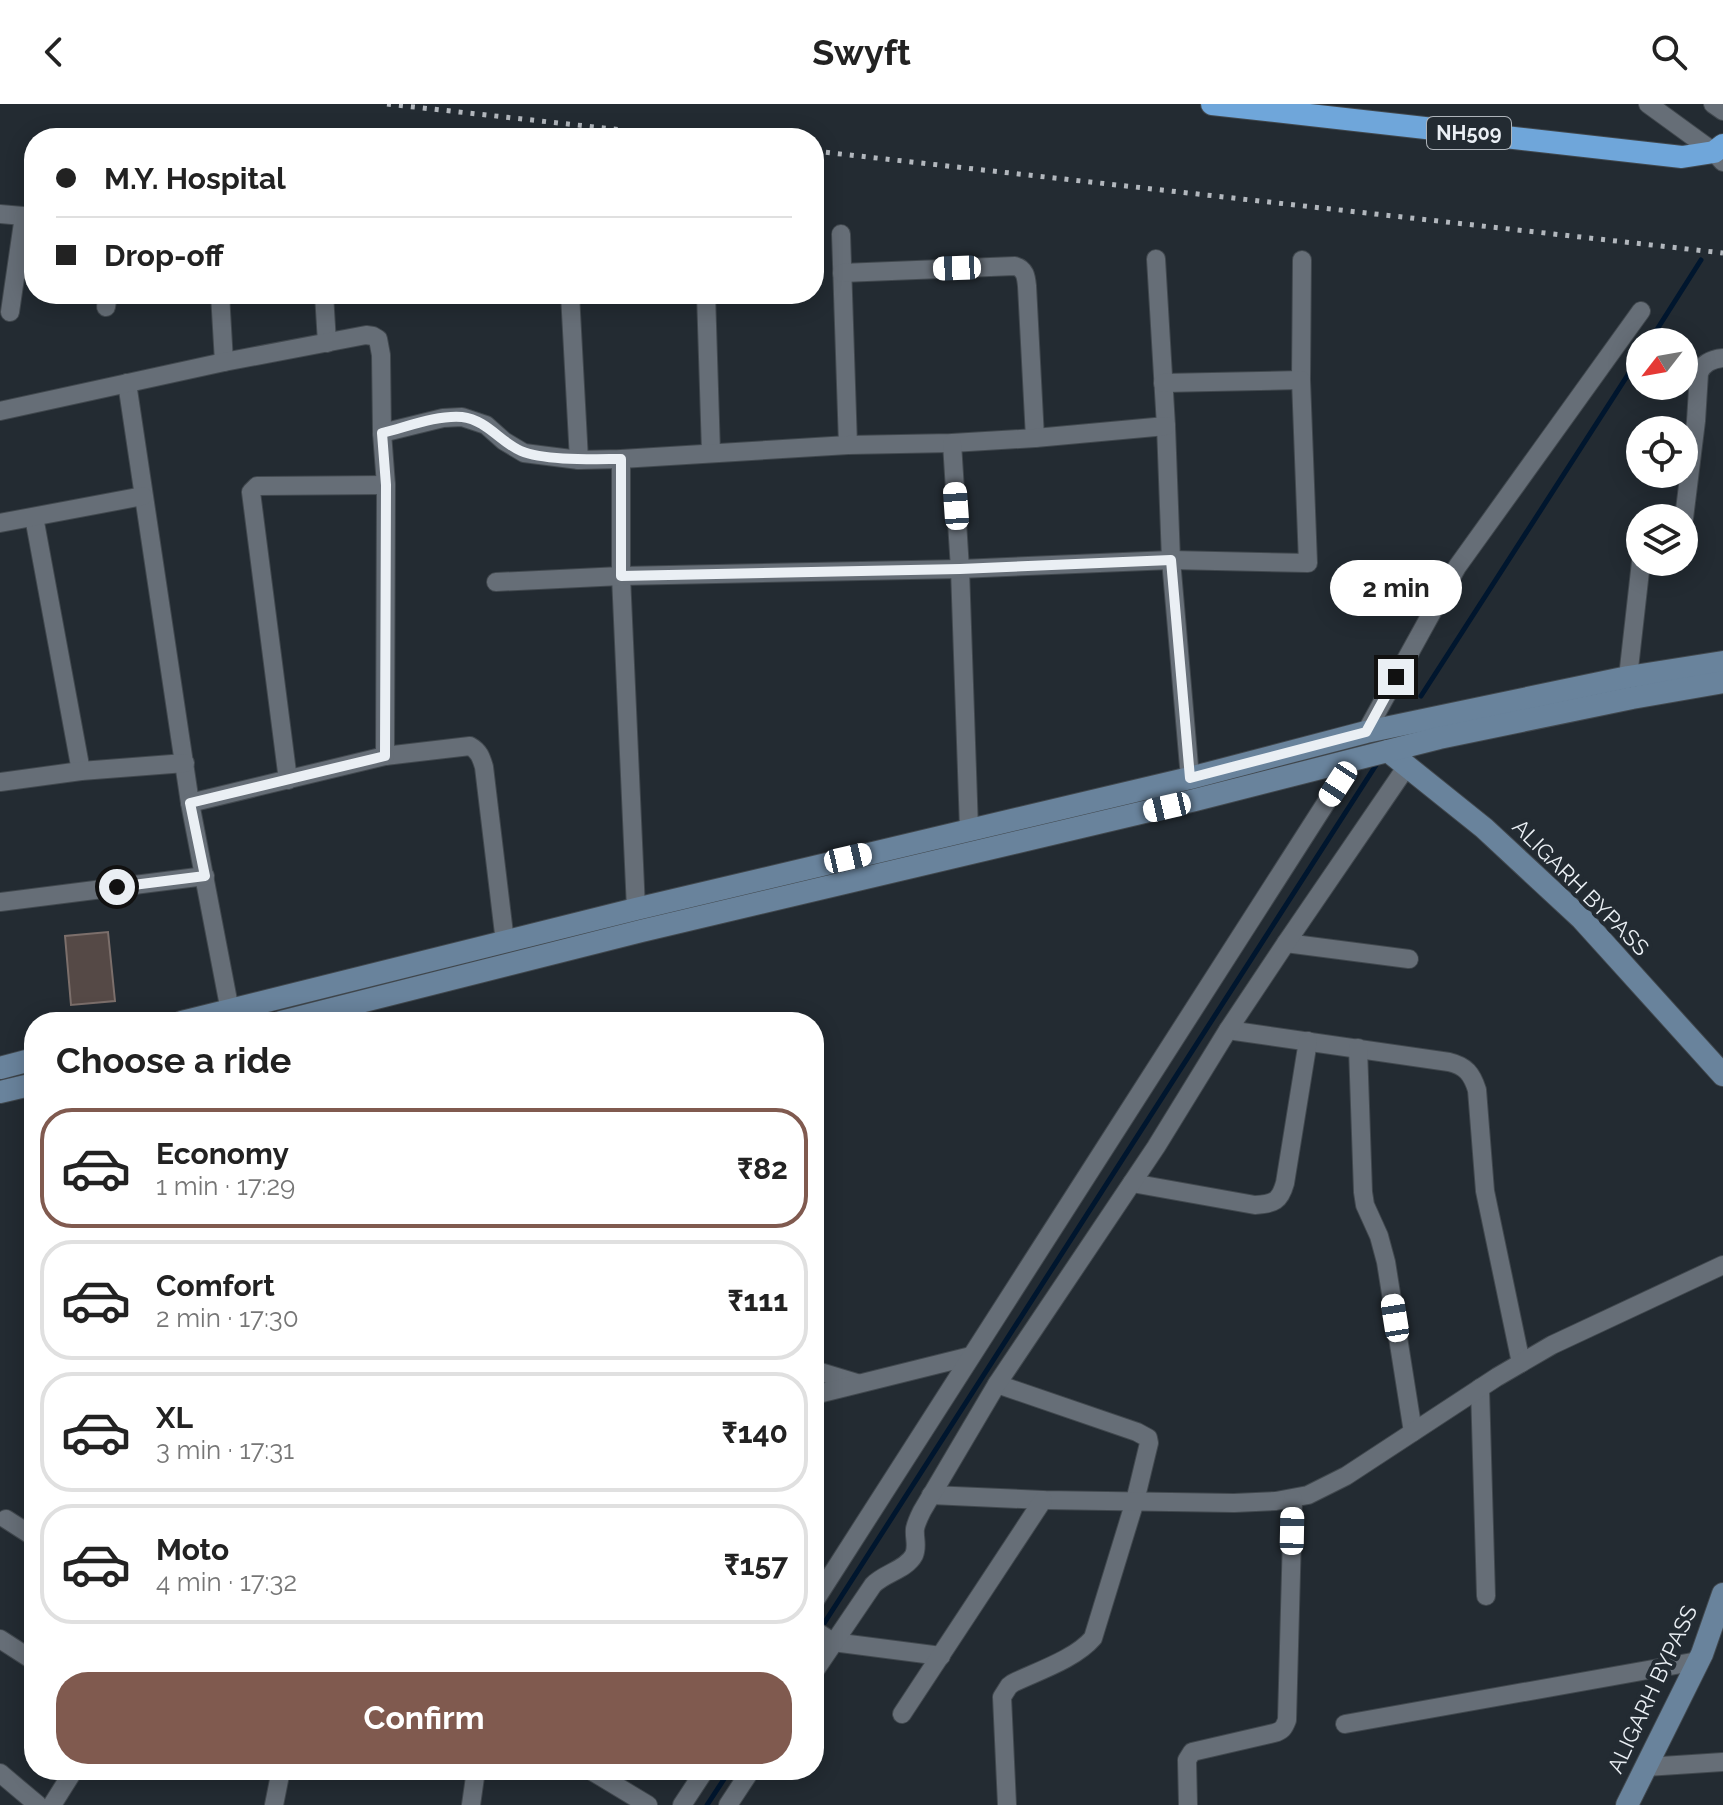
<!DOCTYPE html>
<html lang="en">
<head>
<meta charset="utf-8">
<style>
  :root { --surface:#fff; --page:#f6f6f6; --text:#222; --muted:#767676; --line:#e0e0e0; --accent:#805a4f }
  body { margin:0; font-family:Raleway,sans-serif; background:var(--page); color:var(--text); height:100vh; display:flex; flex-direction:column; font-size:30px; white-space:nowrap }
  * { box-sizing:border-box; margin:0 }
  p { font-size:26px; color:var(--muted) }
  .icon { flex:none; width:44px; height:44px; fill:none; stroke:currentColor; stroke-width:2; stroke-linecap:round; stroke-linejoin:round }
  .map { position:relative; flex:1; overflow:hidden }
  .drawer { position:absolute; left:24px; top:908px; width:800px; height:768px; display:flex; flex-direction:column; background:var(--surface); border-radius:32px; box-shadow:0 4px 20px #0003 }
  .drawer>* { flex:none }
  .guide { position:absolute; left:24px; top:24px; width:800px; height:176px; border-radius:32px; box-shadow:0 4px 20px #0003; display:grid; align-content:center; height:176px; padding:0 32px; background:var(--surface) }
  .needle { width:52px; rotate:239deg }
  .tools { position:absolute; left:1626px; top:224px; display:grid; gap:16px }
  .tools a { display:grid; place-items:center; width:72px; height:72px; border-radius:50%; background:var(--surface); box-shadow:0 4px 20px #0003; font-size:40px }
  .end { position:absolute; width:36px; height:36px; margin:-18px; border:10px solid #eaeff4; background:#111; box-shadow:0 0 0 4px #111 }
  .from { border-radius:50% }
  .bubble { position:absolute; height:56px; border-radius:28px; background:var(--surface); box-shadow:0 4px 20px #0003; font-size:26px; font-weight:700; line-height:56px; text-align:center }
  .car { position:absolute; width:24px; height:48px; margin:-24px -12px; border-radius:10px; box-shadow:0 0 6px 2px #0007; background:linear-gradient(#fff 24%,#345 0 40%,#fff 0 76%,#345 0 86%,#fff 0) }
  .guide b { display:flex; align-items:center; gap:28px; height:76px; font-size:30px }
  .guide b+b { border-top:2px solid var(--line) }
  .guide i { width:20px; height:20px; background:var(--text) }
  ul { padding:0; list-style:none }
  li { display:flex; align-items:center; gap:24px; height:120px; margin:0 16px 12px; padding:0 16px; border:4px solid var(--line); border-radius:32px }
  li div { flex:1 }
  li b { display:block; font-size:30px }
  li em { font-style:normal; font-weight:700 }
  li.current { border-color:var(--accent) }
  li>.icon { width:72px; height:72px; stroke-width:1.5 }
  h2 { padding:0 32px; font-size:36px; line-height:96px }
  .cta { display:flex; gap:16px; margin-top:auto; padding:16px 32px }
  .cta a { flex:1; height:92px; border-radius:32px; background:var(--accent); color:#fff; font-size:32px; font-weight:700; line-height:92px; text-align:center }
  header { display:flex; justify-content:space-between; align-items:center; height:104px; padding:0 32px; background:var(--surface); font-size:36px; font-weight:700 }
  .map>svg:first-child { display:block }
</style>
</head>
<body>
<header><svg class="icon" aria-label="back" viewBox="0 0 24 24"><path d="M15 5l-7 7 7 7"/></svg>Swyft<svg class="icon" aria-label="search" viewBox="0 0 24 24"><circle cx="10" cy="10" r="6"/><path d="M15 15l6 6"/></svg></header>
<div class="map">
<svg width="1723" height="1701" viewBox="0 0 1723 1701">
  <rect width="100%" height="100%" fill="#232b32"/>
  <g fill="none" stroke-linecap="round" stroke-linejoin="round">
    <g stroke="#00162e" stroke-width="5">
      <path d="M1649,238L1701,156"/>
      <path d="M1421,592L1640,252"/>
      <path d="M821,1524L1378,658"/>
      <path d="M707,1701L730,1666"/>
    </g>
  </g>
  <path fill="#554946" stroke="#7c6f6b" stroke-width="2" d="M108,828L115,897L71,901L65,832Z"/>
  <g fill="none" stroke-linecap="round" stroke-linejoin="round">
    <g stroke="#41484e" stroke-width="20">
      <g id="minor">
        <path d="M1648,0L1714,48L1723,58"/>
        <path d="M1713,0L1723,7"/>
        <path d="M0,110L34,113"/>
        <path d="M841,130L848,341"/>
        <path d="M1156,155L1166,322L1171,456L1190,674"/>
        <path d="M842,169L1015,162C1025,165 1026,172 1027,182L1035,334"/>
        <path d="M220,190L224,258"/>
        <path d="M324,190L327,239"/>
        <path d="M570,190L579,356"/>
        <path d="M706,190L711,348"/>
        <path d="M106,203L108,190"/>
        <path d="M10,208L24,112"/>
        <path d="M1301,276L1302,156"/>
        <path d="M127,279L190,699L230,907"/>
        <path d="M0,307L224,258L366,231L373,232L378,235L381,251L382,329L386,381L385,652L470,642C479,647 481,653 484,663L505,838"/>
        <path d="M382,329L443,314L462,313L486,321L504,337L524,349L579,356L621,355L848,341L952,339L1035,334L1166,322"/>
        <path d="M952,339L960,465L969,725"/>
        <path d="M621,355V472L636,805"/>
        <path d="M34,413L81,667"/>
        <path d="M1684,414L1696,317L1699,269C1703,259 1713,255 1723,254"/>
        <path d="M0,419L143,392"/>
        <path d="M496,478L621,472L960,465L1171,456L1308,459L1301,276L1163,279"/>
        <path d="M1628,573L1641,458"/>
        <path d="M1366,628L1457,463L1641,207"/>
        <path d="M288,676L251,388L257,382L386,381"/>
        <path d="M0,678L81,667L185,659"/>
        <path d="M190,699L385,652"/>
        <path d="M0,798L205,772"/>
        <path d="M1286,839L1409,855"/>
        <path d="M1228,926L1449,958C1466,962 1472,970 1477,986L1485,1087L1521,1259"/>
        <path d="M1358,944L1363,1088L1365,1101L1379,1132L1386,1158L1413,1328"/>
        <path d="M1132,1079L1255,1101C1274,1100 1280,1097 1285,1079L1308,937"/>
        <path d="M814,1266L857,1279"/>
        <path d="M997,1280L1137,1328L1148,1334L1149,1339L1135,1397L1093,1534C1075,1555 1038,1567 1013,1579L1009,1582L1002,1593L1007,1701"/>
        <path d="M1480,1284L1486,1492"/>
        <path d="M814,1291L971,1252"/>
        <path d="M931,1391L1043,1396L1234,1399L1276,1397L1308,1391L1346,1372L1497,1273L1552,1241L1723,1161"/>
        <path d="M6,1415L34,1433"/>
        <path d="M814,1498L1354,655"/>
        <path d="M814,1526L833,1538L941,1552"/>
        <path d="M0,1535L34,1557"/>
        <path d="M814,1568L873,1481C884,1469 906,1466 914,1451C918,1442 914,1434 915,1425C916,1419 919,1413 922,1407L997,1280L1156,1043L1228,926L1286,839L1407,662"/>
        <path d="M902,1610L1043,1396"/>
        <path d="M1345,1620L1698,1557"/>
        <path d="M1646,1663L1723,1658"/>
        <path d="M590,1666L648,1701"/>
        <path d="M0,1669L38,1701"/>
        <path d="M52,1701L74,1666"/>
        <path d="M274,1701L281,1666"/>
        <path d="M471,1701L476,1666"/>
        <path d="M682,1701L705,1666"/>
        <path d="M728,1701L751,1666"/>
        <path d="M1188,1701L1187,1656L1192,1648L1274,1629C1282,1627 1284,1624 1287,1616L1293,1395"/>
      </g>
    </g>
    <g stroke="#41484e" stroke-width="24">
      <g id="secondary">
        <path d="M1388,647L1484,724L1582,815L1723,971"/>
        <path d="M182,918L636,805L1190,674L1366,628L1628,573L1723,558"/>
        <path d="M281,918L641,827L1195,696L1439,634L1632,594L1723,578"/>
        <path d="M0,964L34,955"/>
        <path d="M0,988L34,980"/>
        <path d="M1627,1701L1702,1550L1723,1490"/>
      </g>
    </g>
    <g stroke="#41484e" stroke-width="24">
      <path id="trunk" d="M1212,0L1682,53L1714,48L1723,41"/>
    </g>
    <use href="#minor" stroke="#666e77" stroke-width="18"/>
    <use href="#secondary" stroke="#69839c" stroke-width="22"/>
    <use href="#trunk" stroke="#6fa6da" stroke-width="22"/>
    <g stroke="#b2b7bd" stroke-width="5" stroke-dasharray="4 8" stroke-linecap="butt">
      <path d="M387,0L694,34"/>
      <path d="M814,47L1723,149"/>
    </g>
  </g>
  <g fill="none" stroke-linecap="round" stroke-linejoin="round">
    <path stroke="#eaeff4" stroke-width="10" d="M117,783L205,772L190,699L385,652L386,381L382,329C407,323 436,311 462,313C487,316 500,338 521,347C545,357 595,355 621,355V472L960,465L1171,456L1190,674L1366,628L1396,573"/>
  </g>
  <g text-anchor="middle" stroke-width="8" stroke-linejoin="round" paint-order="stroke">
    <rect fill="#232b32" stroke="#aeb4ba" stroke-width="2" x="1427" y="13" width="84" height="32" rx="6"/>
    <g font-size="20" font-weight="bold" fill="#eaeff4">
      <text x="1469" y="36">NH509</text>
    </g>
    <g font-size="22" fill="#eaeff4" stroke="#232b32">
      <text transform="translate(1581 783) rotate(45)" y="8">ALIGARH BYPASS</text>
      <text transform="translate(1652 1585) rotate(-65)" y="8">ALIGARH BYPASS</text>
    </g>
  </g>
</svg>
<div class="tools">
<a><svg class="needle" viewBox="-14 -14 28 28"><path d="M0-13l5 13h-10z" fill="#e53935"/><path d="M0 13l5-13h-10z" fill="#767676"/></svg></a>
<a><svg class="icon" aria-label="locate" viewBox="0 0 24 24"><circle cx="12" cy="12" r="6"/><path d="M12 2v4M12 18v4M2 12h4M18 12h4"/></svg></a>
<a><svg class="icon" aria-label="layers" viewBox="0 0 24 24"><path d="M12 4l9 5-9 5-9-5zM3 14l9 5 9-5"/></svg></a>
</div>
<i class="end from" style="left:117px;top:783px"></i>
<i class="end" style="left:1396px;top:573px"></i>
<div class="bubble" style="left:1330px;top:456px;width:132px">2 min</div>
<i class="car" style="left:957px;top:164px;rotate:268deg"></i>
<i class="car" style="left:956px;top:402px;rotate:356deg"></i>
<i class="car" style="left:1338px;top:680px;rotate:213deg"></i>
<i class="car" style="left:1167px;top:703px;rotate:257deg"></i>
<i class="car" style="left:848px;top:754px;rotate:77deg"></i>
<i class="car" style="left:1395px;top:1214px;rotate:351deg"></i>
<i class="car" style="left:1292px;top:1427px;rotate:1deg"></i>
<div class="guide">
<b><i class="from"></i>M.Y. Hospital</b>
<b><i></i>Drop-off</b>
</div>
<section class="drawer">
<h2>Choose a ride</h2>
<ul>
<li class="current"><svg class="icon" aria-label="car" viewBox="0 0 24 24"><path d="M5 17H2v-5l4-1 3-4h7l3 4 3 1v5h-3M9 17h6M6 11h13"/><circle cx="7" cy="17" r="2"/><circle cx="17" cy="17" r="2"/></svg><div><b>Economy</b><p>1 min · 17:29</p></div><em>₹82</em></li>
<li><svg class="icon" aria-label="car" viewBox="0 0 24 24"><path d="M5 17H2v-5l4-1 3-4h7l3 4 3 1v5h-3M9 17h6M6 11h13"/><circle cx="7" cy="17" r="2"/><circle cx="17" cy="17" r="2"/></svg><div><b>Comfort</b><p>2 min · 17:30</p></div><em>₹111</em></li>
<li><svg class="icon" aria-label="car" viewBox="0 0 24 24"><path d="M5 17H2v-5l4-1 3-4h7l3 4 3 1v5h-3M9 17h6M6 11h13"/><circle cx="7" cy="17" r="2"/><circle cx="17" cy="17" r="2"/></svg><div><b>XL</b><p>3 min · 17:31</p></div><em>₹140</em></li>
<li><svg class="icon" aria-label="car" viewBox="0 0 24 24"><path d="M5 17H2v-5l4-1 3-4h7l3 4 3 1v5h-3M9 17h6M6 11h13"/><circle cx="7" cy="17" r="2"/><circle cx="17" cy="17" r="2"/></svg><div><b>Moto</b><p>4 min · 17:32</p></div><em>₹157</em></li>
</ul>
<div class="cta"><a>Confirm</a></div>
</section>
</div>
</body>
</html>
